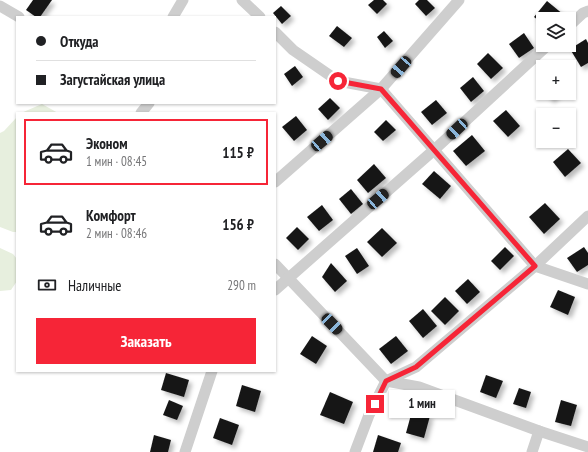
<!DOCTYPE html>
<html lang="ru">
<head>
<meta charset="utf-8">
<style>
  :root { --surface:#fff; --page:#f6f6f6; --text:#202124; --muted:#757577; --line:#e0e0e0; --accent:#f62537 }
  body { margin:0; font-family:"PT Sans Narrow",sans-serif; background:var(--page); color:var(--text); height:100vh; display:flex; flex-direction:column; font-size:15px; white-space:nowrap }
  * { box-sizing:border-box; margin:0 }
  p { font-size:13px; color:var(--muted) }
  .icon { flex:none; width:22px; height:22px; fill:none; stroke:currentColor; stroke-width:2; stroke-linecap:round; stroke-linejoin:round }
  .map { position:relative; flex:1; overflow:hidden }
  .details { position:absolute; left:16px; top:112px; width:260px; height:260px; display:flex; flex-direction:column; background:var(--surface); border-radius:0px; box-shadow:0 1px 3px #0004 }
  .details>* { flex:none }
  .top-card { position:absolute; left:16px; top:16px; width:260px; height:88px; border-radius:0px; box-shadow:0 1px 3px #0004; display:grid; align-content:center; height:88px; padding:0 20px; background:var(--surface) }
  .tools { position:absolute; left:536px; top:12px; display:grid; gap:8px }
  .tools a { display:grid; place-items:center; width:40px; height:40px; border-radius:0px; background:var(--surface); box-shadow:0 1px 3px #0004; font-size:20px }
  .end { position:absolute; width:18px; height:18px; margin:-9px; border:5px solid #f62537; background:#fff; box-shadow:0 0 0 2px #fff }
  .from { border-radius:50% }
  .bubble { position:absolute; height:28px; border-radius:0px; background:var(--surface); box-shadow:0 1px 3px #0004; font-size:13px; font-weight:800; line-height:28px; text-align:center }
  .car { position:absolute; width:12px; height:24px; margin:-12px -6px; border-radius:5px; box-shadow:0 0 3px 1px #0007; background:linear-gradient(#222 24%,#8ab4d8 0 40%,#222 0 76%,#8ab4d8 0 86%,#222 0) }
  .top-card b { display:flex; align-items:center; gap:14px; height:38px; font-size:15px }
  .top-card b+b { border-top:1px solid var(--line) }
  .top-card i { width:10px; height:10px; background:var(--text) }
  ul { padding:7px 0 0; list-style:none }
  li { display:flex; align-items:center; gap:12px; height:66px; margin:0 8px 6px; padding:0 12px; border:2px solid transparent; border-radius:0px }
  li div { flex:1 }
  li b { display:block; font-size:15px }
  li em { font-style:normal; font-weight:800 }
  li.selected { border-color:var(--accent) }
  li>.icon { width:36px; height:36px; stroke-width:1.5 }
  .pay { display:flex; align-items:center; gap:10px; height:44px; padding:0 20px; font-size:15px }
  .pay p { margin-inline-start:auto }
  .primary-button { display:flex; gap:8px; margin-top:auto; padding:8px 20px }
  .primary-button a { flex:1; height:46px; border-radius:0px; background:var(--accent); color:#fff; font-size:16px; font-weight:800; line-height:46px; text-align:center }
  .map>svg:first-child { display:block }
</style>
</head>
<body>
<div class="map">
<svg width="588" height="452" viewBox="0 0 588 452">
  <defs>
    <filter id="shadow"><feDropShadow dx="3.5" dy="3.5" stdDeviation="2" flood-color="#0004"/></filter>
  </defs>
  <rect width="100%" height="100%" fill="#fff"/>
  <g fill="#e7efde">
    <path d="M42,104L58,113H21Z"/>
    <path d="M17,117V232H13L0,227V133L4,131Z"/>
    <path d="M0,248L13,254L17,259V281L11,290L0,291Z"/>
  </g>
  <g fill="#181818" filter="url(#shadow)">
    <path d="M33,0H52L40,17H36L26,10Z"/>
    <path d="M374,0H383L387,4L377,14L368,5Z"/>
    <path d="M419,0H427L435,8L426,16L415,4Z"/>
    <path d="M547,1L564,15L561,19H543V24L534,17Z"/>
    <path d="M281,6L291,16L282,24L273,13Z"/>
    <path d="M337,26L352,38L344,47L329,36Z"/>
    <path d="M384,31L393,41L385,48L377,37Z"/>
    <path d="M524,33L534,48L519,58L509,44Z"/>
    <path d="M586,39L588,43V63L581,67L570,49Z"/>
    <path d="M488,53L503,68L491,79L477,64Z"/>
    <path d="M295,66L303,77L292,86L284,74Z"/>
    <path d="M473,77L484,91L471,102L460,88Z"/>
    <path d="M543,79V92L537,85Z"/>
    <path d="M545,93H558L551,100Z"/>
    <path d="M330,98L340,108L328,120L318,109Z"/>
    <path d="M436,100L447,113L432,125L421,112Z"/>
    <path d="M506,110L520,126L508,137L493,121Z"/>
    <path d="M296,116L307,130L294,141L282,127Z"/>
    <path d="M386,120L396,130L383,141L374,132Z"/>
    <path d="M472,135L485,151L466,166L453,151Z"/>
    <path d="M568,149L581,163L565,177L553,162Z"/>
    <path d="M374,164L386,178L368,193L357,180Z"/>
    <path d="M434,171L451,186L440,199L422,184Z"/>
    <path d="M351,189L363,204L351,214L339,199Z"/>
    <path d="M545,203L560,219L544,234L529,217Z"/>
    <path d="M322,205L333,220L319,231L307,217Z"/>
    <path d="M297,227L309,239L298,250L286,238Z"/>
    <path d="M382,228L397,243L382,257L367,242Z"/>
    <path d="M505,247L514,256L500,270L491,261Z"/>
    <path d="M584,247L588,253V265L577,272L567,258Z"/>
    <path d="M357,248L369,266L357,274L345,256Z"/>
    <path d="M331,263L347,281L335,292L322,277Z"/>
    <path d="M468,279L480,292L467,304L455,291Z"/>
    <path d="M558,290L575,297L568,315L550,307Z"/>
    <path d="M445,297L459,311L445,325L431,311Z"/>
    <path d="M423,309L437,326L423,338L409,321Z"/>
    <path d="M312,336L327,346L316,364L300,354Z"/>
    <path d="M396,336L408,351L391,364L379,349Z"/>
    <path d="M166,373L189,380L184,397L161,390Z"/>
    <path d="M486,375L503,381L496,398L480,392Z"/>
    <path d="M242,385L261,391L255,412L236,406Z"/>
    <path d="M519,388L531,392L526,408L513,404Z"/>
    <path d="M330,392L353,402L344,424L320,415Z"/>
    <path d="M169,400L183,406L177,420L163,415Z"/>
    <path d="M561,400L577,405L571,426L555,422Z"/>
    <path d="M412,411L430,416L424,438L406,433Z"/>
    <path d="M220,418L239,425L232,445L213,438Z"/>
    <path d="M154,435L171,440L168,452H150Z"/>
    <path d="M378,435L401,443L398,452H373Z"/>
  </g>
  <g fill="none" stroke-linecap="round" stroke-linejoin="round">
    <g stroke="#cecece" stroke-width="11">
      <path d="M242,0L260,17"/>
      <path d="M0,6L19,17"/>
      <path d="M173,17L183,0"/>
      <path d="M569,26L583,13L588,11"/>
      <path d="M275,32L293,50L338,81L381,89L535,266L588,284"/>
      <path d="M141,113L149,103"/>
      <path d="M275,182L381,89L459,0"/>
      <path d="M275,264L386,381L419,387L539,431L588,447"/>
      <path d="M275,290L434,150L548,45"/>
      <path d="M185,452L212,371"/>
      <path d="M355,452L369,415L386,381L416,367L535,266L588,216"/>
      <path d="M532,452L539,431"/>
    </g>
  </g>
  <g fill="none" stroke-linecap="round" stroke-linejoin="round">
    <path stroke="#f62537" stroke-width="5" d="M338,81L381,89L535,266L416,367L386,381L375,404"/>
  </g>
</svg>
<div class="tools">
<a><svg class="icon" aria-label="layers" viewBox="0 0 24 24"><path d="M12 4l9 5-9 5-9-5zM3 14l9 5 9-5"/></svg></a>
<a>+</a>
<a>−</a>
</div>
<i class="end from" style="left:338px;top:81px"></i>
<i class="end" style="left:375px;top:404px"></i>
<div class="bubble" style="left:389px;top:390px;width:66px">1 мин</div>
<i class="car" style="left:401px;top:67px;rotate:221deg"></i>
<i class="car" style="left:457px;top:129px;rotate:227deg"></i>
<i class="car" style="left:322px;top:141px;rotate:49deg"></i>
<i class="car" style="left:378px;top:199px;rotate:49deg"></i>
<i class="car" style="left:332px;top:324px;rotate:136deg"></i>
<div class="top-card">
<b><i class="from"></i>Откуда</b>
<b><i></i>Загустайская улица</b>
</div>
<section class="details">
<ul>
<li class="selected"><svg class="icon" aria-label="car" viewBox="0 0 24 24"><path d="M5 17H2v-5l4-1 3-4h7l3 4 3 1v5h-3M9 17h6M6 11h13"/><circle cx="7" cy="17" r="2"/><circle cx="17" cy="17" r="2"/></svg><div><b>Эконом</b><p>1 мин · 08:45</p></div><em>115 ₽</em></li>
<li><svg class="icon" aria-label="car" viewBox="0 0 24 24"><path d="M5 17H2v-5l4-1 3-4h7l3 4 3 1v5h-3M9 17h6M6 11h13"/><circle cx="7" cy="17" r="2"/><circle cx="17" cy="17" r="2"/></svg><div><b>Комфорт</b><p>2 мин · 08:46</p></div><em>156 ₽</em></li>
</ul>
<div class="pay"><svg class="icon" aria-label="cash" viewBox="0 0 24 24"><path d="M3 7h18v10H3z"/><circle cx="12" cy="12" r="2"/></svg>Наличные<p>290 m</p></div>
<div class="primary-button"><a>Заказать</a></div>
</section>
</div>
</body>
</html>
